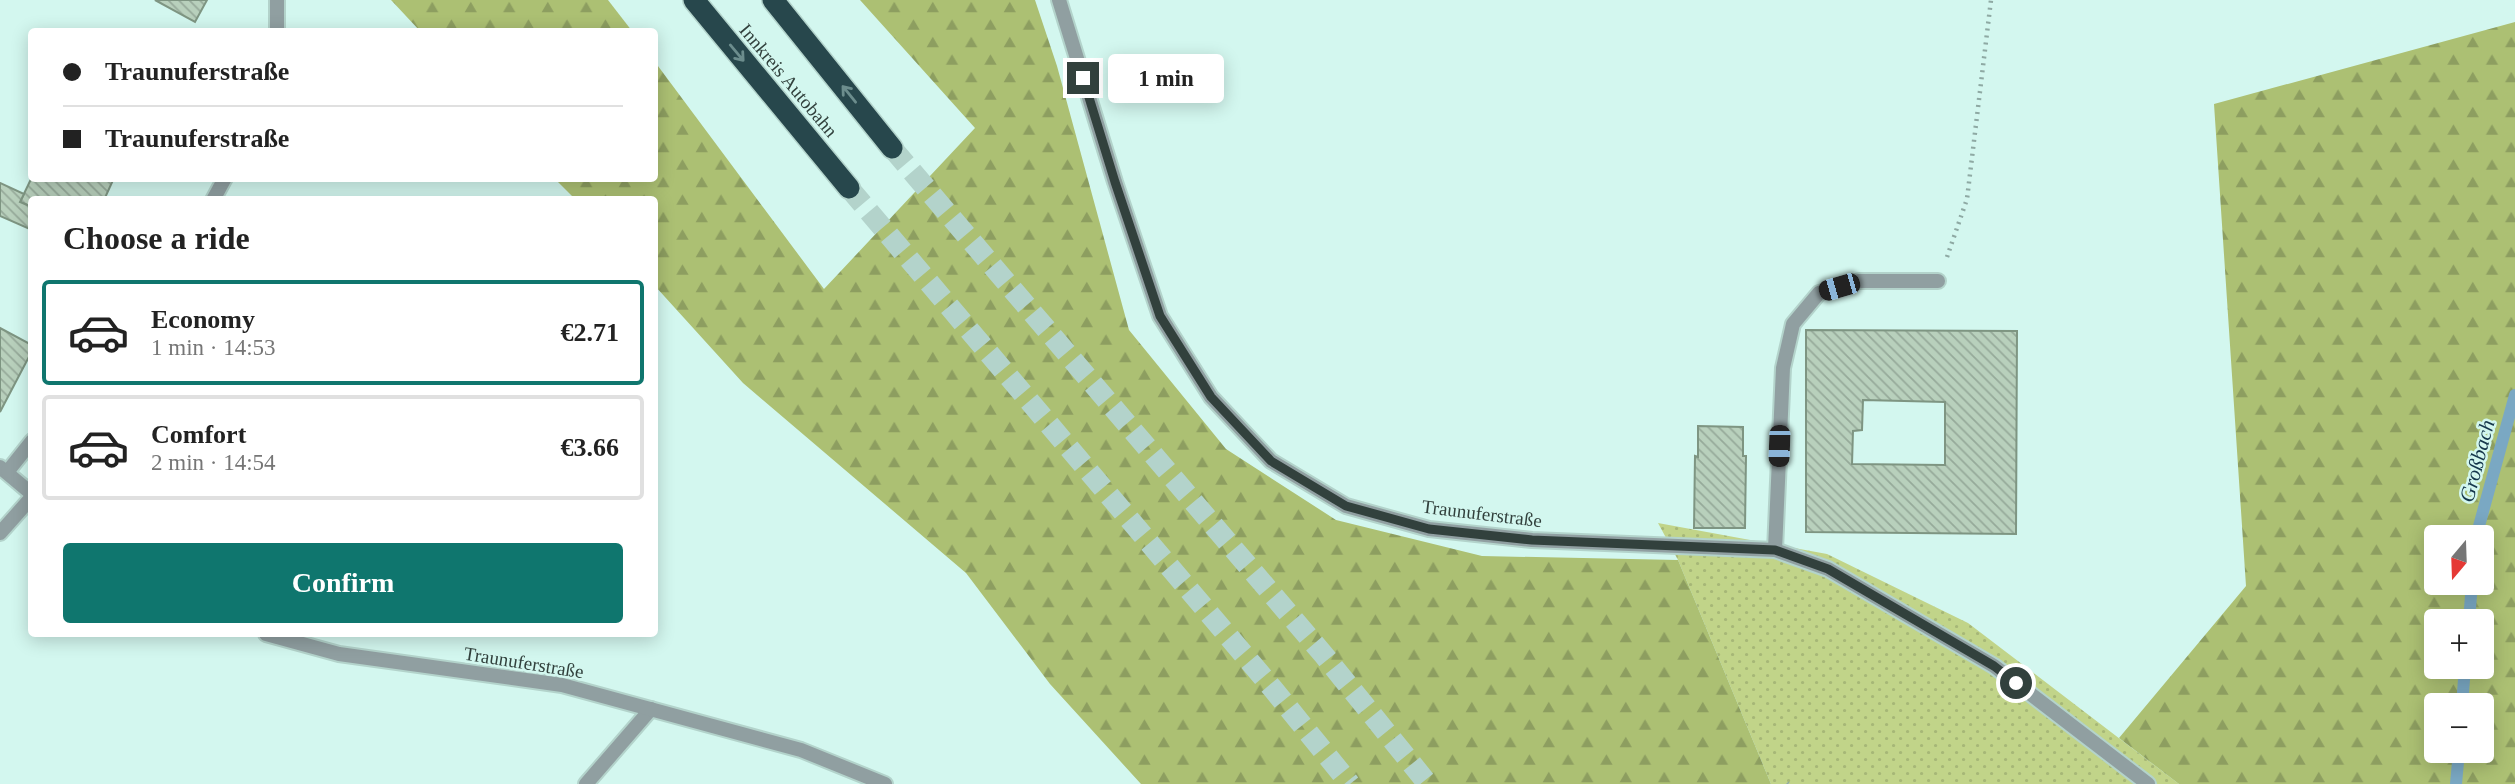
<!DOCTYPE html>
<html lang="en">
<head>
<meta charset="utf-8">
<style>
  :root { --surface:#fff; --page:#f6f6f6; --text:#222; --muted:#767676; --line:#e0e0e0; --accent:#0f766e }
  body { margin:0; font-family:Georgia,serif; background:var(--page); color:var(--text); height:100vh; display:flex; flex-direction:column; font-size:26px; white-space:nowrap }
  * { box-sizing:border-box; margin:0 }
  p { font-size:23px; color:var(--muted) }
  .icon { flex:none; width:38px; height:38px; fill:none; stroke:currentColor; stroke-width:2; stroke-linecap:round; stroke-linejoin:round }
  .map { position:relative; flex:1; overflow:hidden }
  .panel { position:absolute; left:28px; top:196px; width:630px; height:441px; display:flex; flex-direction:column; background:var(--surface); border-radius:7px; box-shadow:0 4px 18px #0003 }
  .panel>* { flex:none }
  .top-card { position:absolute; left:28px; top:28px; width:630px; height:154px; border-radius:7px; box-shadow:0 4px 18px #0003; display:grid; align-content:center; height:154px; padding:0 35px; background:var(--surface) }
  .needle { width:46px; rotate:199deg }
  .fabs { position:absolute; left:2424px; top:525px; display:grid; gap:14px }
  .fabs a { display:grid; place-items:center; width:70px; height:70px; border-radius:7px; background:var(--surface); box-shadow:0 4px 18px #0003; font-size:35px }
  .end { position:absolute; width:32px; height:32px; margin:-16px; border:9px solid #32413d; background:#fff; box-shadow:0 0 0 4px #fff }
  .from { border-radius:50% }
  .bubble { position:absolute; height:49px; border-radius:7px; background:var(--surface); box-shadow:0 4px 18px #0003; font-size:23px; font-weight:700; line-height:49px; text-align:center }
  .car { position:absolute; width:21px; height:42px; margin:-21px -10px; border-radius:9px; box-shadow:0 0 5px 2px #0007; background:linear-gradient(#222 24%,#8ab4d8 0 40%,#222 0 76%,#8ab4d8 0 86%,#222 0) }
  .top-card b { display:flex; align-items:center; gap:24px; height:66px; font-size:26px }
  .top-card b+b { border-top:2px solid var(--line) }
  .top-card i { width:18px; height:18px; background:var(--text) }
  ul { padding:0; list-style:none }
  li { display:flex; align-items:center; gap:21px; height:105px; margin:0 14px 10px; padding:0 21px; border:4px solid var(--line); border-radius:7px }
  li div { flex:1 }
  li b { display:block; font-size:26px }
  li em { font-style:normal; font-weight:700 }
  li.current { border-color:var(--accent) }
  li>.icon { width:63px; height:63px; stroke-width:1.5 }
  h2 { padding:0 35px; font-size:32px; line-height:84px }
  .primary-button { display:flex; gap:14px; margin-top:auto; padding:14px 35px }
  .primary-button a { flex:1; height:80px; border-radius:7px; background:var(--accent); color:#fff; font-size:28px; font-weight:700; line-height:80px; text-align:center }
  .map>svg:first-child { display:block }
</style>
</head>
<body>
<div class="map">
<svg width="2515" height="784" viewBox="0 0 2515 784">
  <defs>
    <pattern id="grass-dots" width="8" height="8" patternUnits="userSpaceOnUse" patternTransform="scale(1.75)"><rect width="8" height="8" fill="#c1d489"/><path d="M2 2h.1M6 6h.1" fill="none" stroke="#a6b777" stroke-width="1.8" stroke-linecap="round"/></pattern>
    <pattern id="forest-firs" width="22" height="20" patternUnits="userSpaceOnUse" patternTransform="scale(1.75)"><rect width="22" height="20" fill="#acc073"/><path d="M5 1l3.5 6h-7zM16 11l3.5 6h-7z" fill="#8d9e60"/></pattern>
    <pattern id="building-back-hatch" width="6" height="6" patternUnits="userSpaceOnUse" patternTransform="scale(1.75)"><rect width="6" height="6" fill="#b8d0bc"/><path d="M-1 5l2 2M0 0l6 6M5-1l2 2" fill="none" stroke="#96aa9a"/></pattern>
  </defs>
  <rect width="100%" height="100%" fill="#d3f7ef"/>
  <path fill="url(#grass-dots)" d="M1658,523L1827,554L1968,623L2179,784H1771L1678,560Z"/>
  <g fill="url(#forest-firs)" fill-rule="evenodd">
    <path d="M391,0H608L632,31H420Z"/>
    <path d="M860,0H1035L1057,66L1129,330L1226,449L1336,520L1482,556L1678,560L1771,784H1141L1050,684L966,573L743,383L655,286L654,200L575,199L555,179L654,178L655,62L824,289L975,128Z"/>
    <path d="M2515,22V784H2179L2119,738L2246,586L2214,104ZM2482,537V583H2436V537ZM2436,621H2482V667H2436ZM2436,705H2482V751H2436Z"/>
  </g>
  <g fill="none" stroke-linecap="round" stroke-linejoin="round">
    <g stroke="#7aa8c3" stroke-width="12">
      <path d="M2476,537L2515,395"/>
      <path d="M2469,621L2472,583"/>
      <path d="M2462,705L2465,667"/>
      <path d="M2456,784L2459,751"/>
    </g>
  </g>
  <g fill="url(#building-back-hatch)" stroke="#7e9582" stroke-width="2" fill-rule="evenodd">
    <path d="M155,0H207L195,22Z"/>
    <path d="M32,177V178H114L104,200H32V207L20,202Z"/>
    <path d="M0,183L24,194L20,202L32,207V230L0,216Z"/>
    <path d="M0,328L32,345V351L0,412Z"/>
    <path d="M1806,330L2017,331L2016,534L1806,532ZM1863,400L1945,402V465L1852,464L1853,431L1862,430Z"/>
    <path d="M1698,426L1743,427V456H1746L1745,528H1694L1695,456L1698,457Z"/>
  </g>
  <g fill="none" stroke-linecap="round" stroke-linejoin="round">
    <g stroke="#b3d3cb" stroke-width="21" stroke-dasharray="21 10" stroke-linecap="butt">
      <path d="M892,148L1323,654L1428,784"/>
      <path d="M849,188L1273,689L1350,784"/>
    </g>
    <g stroke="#b3d3cb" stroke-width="18">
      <g id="lane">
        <path d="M1775,550L1783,368L1793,324L1819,293L1859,281H1938"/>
        <path d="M586,784L651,709"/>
      </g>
    </g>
    <g stroke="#b3d3cb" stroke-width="18">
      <g id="street">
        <path d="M1059,0L1115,182L1160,316L1211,397L1271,461L1346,506L1429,529L1532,540L1775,550L1828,569L1994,666L2148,784"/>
        <path d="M277,32V0"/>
        <path d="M213,200L225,178"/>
        <path d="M0,467L32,494"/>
        <path d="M8,471L32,441"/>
        <path d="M0,533L32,497"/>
        <path d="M266,634L339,654L562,685L801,750L885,784"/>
      </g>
    </g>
    <g stroke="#b3d3cb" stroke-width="24">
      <g id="highway">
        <path d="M694,0L849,188"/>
        <path d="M773,0L892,148"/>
      </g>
    </g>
    <g stroke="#8ea9a3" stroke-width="4.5" stroke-dasharray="2 5" stroke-linecap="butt">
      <path d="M1947,257L1967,199L1991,0"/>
      <path d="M1787,783L1788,784"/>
    </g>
    <use href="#lane" stroke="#909fa1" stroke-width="14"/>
    <use href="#street" stroke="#909fa1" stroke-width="14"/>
    <use href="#highway" stroke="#27474c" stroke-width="21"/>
  </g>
  <defs><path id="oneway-shaft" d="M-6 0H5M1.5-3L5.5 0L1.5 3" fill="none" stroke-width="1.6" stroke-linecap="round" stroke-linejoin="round" transform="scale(1.75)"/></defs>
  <g stroke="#6c8d8d">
    <use href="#oneway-shaft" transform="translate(737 53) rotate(50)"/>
    <use href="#oneway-shaft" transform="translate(849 94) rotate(-129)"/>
  </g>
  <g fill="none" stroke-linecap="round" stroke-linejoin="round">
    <path stroke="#32413d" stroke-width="9" d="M1083,78L1115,182L1160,316L1211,397L1271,461L1346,506L1429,529L1532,540L1775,550L1828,569L1994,666L2016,683"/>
  </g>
  <g text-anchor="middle" stroke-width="5" stroke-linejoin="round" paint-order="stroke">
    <g font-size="19" fill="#32413d" stroke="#d3f7ef">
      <text transform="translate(789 80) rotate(50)" y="7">Innkreis Autobahn</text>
      <text transform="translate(1482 513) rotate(7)" y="7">Traunuferstraße</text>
      <text transform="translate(524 662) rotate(9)" y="7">Traunuferstraße</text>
    </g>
    <g font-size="21" font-style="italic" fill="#15364b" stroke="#d3f7ef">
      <text transform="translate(2477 461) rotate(-75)" y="7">Großbach</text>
    </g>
  </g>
</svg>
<div class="fabs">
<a><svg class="needle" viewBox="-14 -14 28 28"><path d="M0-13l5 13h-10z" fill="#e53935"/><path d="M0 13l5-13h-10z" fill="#767676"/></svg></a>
<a>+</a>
<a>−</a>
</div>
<i class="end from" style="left:2016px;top:683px"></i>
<i class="end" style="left:1083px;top:78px"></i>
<div class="bubble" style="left:1108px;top:54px;width:116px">1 min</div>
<i class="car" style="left:1839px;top:287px;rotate:254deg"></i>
<i class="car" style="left:1779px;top:446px;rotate:182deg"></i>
<div class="top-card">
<b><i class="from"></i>Traunuferstraße</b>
<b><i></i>Traunuferstraße</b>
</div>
<section class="panel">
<h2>Choose a ride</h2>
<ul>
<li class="current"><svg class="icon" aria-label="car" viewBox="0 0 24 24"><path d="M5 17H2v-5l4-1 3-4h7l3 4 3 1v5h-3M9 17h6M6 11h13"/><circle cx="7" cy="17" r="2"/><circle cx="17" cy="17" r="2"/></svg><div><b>Economy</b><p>1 min · 14:53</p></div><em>€2.71</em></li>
<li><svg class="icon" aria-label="car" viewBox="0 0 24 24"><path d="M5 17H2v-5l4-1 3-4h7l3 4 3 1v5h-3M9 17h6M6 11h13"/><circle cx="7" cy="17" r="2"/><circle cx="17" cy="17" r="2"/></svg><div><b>Comfort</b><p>2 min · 14:54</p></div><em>€3.66</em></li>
</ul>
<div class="primary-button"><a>Confirm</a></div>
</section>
</div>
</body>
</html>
